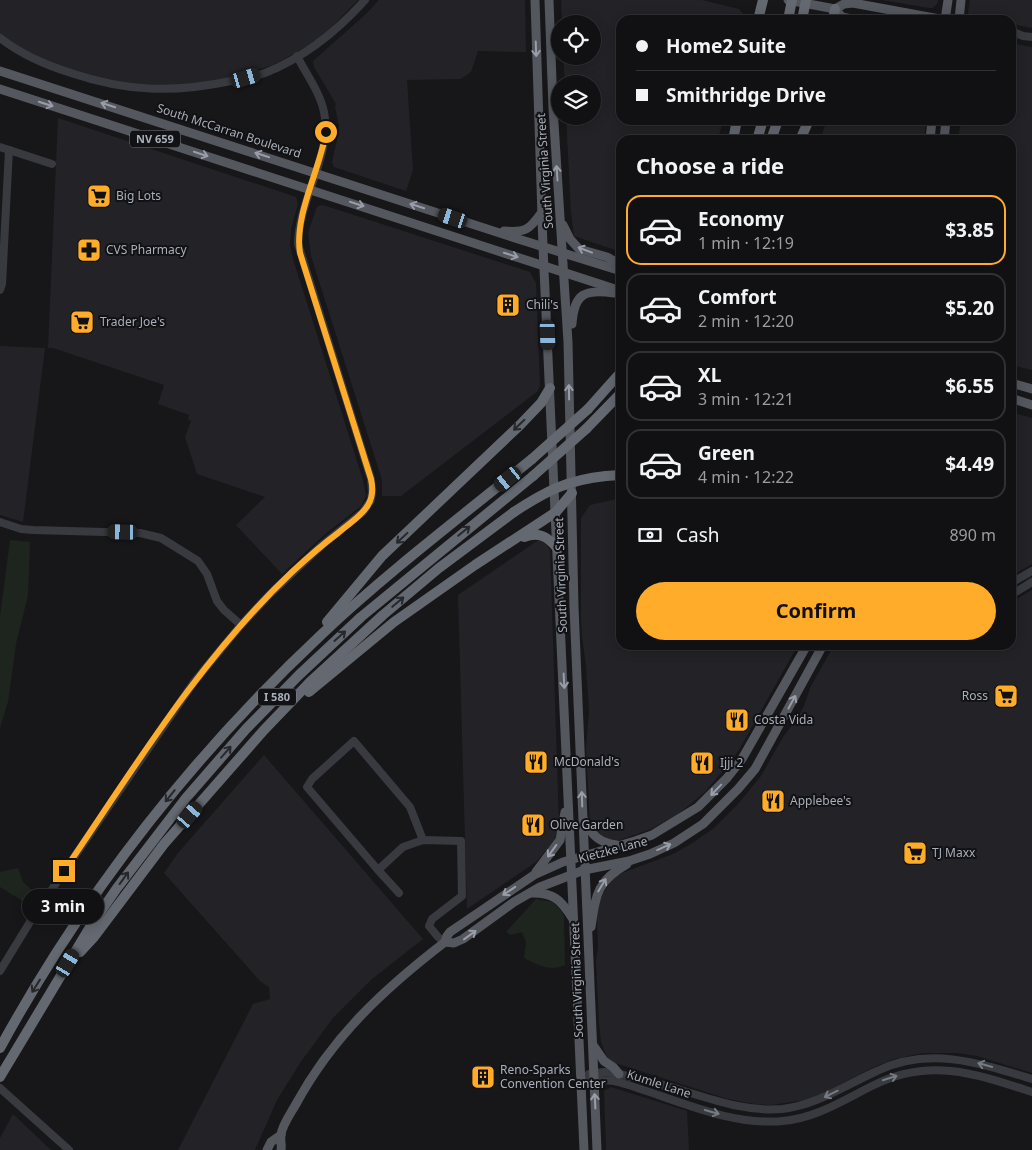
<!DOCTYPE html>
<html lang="en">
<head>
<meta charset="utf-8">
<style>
  :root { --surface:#111114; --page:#1a1a1d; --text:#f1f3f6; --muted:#9c9da0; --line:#303134; --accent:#ffac2b }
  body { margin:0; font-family:"Noto Sans",sans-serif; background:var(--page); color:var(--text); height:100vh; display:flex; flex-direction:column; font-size:19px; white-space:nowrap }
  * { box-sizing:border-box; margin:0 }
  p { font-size:16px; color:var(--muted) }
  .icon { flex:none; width:28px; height:28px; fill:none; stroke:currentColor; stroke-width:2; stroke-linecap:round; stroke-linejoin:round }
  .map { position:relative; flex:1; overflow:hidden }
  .sheet { position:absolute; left:616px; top:135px; width:400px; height:515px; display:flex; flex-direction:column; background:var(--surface); border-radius:15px; box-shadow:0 2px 12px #0003,0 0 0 1px var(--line) }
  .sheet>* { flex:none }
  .hud { position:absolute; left:616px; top:15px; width:400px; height:110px; border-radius:15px; box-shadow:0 2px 12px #0003,0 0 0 1px var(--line); display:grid; align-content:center; height:110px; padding:0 20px; background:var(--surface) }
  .fabs { position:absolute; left:551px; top:15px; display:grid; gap:10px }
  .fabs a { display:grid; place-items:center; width:50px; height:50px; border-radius:50%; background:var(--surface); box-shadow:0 2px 12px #0003,0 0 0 1px var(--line); font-size:25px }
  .end { position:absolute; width:22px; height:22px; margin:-11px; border:6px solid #ffac2b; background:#111; box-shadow:0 0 0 2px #111 }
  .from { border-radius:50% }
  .bubble { position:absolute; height:35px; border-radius:18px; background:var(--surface); box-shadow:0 2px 12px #0003,0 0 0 1px var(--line); font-size:16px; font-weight:700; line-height:35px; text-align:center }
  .car { position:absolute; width:15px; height:30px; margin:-15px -8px; border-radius:6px; box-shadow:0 0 4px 1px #0007; background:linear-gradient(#222 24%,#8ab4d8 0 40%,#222 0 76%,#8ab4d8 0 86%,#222 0) }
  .hud b { display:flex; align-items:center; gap:18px; height:48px; font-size:19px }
  .hud b+b { border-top:1px solid var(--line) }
  .hud i { width:12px; height:12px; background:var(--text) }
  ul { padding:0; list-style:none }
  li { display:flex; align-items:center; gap:15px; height:70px; margin:0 10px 8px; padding:0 10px; border:2px solid var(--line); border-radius:15px }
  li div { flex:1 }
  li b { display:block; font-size:19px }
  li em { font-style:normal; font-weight:700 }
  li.current { border-color:var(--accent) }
  li>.icon { width:45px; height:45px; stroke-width:1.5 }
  h2 { padding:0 20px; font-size:22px; line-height:60px }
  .pay { display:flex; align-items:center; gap:12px; height:55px; padding:0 20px; font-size:19px }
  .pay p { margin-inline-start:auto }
  .button { display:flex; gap:10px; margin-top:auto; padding:10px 20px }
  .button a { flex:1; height:58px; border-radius:30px; background:var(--accent); color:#111; font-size:20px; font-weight:700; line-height:58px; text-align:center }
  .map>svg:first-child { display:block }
</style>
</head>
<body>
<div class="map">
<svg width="1032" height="1150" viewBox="0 0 1032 1150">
  <rect width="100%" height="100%" fill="#17171a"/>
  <g fill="#232327">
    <path d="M0,0H358L322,37L299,51L273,65L223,81L156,87L110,82L30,56L0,35Z"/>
    <path d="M379,0H525L526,52L478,51L471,72L461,79L407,80L413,170L406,191L334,167L332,162L337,140L339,125L335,107L336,104L314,67L313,61L366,14Z"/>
    <path d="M561,0H702L739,9L748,20H621V120H724L717,140H621V252L574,236L571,212L566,116H592V84H565L563,56H592V24H562Z"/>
    <path d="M882,0H938L937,4L933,8H929Z"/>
    <path d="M970,0H1032V28L1011,24V20H986L975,18L969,15L968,12Z"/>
    <path d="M1011,43L1032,47V370L1011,365V140H958L961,120H1011Z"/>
    <path d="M58,118L296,197L298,204L291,229L290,245L293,259L363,480L366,496L361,506L324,535L282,574L236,525L265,497L197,474L185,437L191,421L188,420L189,415L158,404L164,385L53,348H48Z"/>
    <path d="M827,120H926L924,140H820Z"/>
    <path d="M323,205L524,270L530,272L536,283L540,385L538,391L401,496H382V480L378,467L311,256L308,233L316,209L318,206Z"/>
    <path d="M0,346L45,348L23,522L0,515Z"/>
    <path d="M1011,412L1032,418V564L1011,576Z"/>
    <path d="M621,498V645H798L739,750L727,766L705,792L677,815L651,829L620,840H610L600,836L590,823L586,748L589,711L586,666L582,637L581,617V518L590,505Z"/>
    <path d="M537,541H542L547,545L550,550L559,824L554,841L536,862L467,909L458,595Z"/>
    <path d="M1032,590V1073L977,1056L957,1053H923L894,1059L874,1067L820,1095L805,1100L771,1105L755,1104L728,1099L615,1063L607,1058L601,1042L599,1024L596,961L598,947L597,918L599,903L604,892L612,880L622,873L673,854L691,844L714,828L738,804L761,776L783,737L796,720L804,706L811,686L834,645H1011V602Z"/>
    <path d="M264,755L423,939L372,979L333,1018L300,1063L277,1100L255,1150H178L253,1004L270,999L269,987L260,981L164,873L178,853Z"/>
    <path d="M611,1087L687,1111L689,1150H606L604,1091Z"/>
    <path d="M13,1114L51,1150H0V1138Z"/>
  </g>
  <g fill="#1d251e">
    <path d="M10,540L30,542L28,595L16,644L8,702L0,728V616Z"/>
    <path d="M18,868L23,882L36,894L29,905L0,887V872Z"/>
    <path d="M536,899L553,902L562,912L564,917L565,965C550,972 538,965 524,958L526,942L522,932L511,935L506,932Z"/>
  </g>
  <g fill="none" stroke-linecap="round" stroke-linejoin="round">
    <g stroke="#383a3f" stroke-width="8">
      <path d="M1011,31L1023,36L1032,37"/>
      <path d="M0,38C22,55 45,65 71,73C127,92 174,93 231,81C243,78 254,77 265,73C303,58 338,30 365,0"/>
      <path d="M0,147L52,164"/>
      <path d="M0,290L2,284L9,150"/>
      <path d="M0,522L21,529L33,530L140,533L161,538L198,561L207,574L217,601L224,610L241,625"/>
      <path d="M1011,583L1032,571"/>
      <path d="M1011,595L1032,582"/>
      <path d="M378,870L307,787L312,779L354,741L410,807L423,840"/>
      <path d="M399,893L378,870L403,847L423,840L461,841L462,896L432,919L429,926L438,937L445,942"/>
      <path d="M0,971L33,917L194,682L241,625L269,595L322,545L363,512L371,500L372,492L371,479L298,244C298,201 333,154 324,112C320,92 306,74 297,56"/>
      <path d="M589,1074L604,1072L619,1074C640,1079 661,1084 681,1090C714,1100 747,1112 782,1109C817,1105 846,1085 877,1071C929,1046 980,1063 1032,1079"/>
      <path d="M581,1079C593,1081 606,1079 618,1082C672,1097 726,1126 783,1121C817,1118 845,1099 874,1085C930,1057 977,1074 1032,1092"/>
      <path d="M0,1088L69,1150"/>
    </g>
    <g stroke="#54575e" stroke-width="9">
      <path d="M535,0L543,247L584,1150"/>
      <path d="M549,0L553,108L568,342L574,607L597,1150"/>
      <path d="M788,0L835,9L844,4L853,3L945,20L948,0"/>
      <path d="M835,9L842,17L857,20"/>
      <path d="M959,20L961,0"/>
      <path d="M0,71L515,238L621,271"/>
      <path d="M0,89L621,291"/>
      <path d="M930,140L932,120"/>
      <path d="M944,140L946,120"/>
      <path d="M563,225L570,239L579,249L607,257L621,265"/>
      <path d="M504,231C526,233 530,229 542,212"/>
      <path d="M572,324C574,293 585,289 614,293"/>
      <path d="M1011,383L1032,389"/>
      <path d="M1011,398L1032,405"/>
      <path d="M584,820C592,836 600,843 617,845"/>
      <path d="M536,872L560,840L565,812"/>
      <path d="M530,893C554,892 561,900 573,919"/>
      <path d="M591,927C596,894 597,881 627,864"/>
      <path d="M445,942L454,943L463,939L514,902L540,887L584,870L629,861L650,854L674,843L703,824L738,789L755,769L823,645"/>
      <path d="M593,1045L604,1061L613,1067L619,1074"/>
      <path d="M267,1150L271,1142L281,1135"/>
      <path d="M281,1150C282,1145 280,1140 281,1135C282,1125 291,1113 296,1104C333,1036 384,989 445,942L447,936L450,932L534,875L563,862L635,841L652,835L698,807L727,778L742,759L807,645"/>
    </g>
    <g stroke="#646870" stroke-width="10">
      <path d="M758,20L763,0"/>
      <path d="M833,20L835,9"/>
      <path d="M733,140L737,120"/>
      <path d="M757,140L763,120"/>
      <path d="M771,140L778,120"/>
      <path d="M800,140L809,120"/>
      <path d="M588,409L621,372"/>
      <path d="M586,429L621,393"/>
      <path d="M606,476L621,475"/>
      <path d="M524,537C539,531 548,537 558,549"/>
      <path d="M327,622L382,556L520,425L541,403L550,388"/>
      <path d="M309,692L394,622L475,565L556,512L572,493"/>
      <path d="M80,952L94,937L164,844L264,730L310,682L383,615L439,568L514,512"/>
      <path d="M0,1048C84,894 194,754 322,634C389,571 462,516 532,459"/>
      <path d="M0,1077L90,927L117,888L186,798L246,729L299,675L361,617L533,476"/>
    </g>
    <g stroke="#646870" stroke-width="10">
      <path d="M788,20L792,0"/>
      <path d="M802,20L806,0"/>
      <path d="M532,459L588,409"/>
      <path d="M533,476L586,429"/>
      <path d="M514,512C546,491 567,480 606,476"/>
    </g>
  </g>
  <defs><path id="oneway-shaft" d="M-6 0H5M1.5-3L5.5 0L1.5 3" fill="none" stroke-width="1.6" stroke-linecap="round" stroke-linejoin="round" transform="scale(1.25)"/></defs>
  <g stroke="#989da8">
    <use href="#oneway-shaft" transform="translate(536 49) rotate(88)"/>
    <use href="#oneway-shaft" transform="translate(46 104) rotate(18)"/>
    <use href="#oneway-shaft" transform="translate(108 105) rotate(-162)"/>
    <use href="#oneway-shaft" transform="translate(201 154) rotate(18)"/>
    <use href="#oneway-shaft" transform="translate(262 155) rotate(-162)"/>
    <use href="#oneway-shaft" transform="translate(557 173) rotate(-94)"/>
    <use href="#oneway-shaft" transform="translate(357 204) rotate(18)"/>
    <use href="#oneway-shaft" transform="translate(417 206) rotate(-162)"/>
    <use href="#oneway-shaft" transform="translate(585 250) rotate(-159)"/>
    <use href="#oneway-shaft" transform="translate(511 255) rotate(18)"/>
    <use href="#oneway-shaft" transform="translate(569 392) rotate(-91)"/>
    <use href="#oneway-shaft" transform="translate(564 681) rotate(87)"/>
    <use href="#oneway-shaft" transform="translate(792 702) rotate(-61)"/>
    <use href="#oneway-shaft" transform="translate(716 790) rotate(134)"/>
    <use href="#oneway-shaft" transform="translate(582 799) rotate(-92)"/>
    <use href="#oneway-shaft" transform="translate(664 847) rotate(-24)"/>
    <use href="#oneway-shaft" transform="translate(552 851) rotate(126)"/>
    <use href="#oneway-shaft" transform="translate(602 885) rotate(-59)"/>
    <use href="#oneway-shaft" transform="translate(509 891) rotate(146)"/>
    <use href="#oneway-shaft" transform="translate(470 935) rotate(-36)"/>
    <use href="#oneway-shaft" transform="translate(595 1101) rotate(-93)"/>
  </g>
  <g stroke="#26282c">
    <use href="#oneway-shaft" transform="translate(519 425) rotate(136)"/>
    <use href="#oneway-shaft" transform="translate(464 531) rotate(-39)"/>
    <use href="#oneway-shaft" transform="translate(402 538) rotate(137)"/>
    <use href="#oneway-shaft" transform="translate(398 602) rotate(-40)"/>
    <use href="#oneway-shaft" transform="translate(340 636) rotate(-42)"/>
    <use href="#oneway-shaft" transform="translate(226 752) rotate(-49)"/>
    <use href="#oneway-shaft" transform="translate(170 796) rotate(129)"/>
    <use href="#oneway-shaft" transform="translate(124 878) rotate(-54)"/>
    <use href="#oneway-shaft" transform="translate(36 986) rotate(122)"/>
  </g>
  <g stroke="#767a83">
    <use href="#oneway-shaft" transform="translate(985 1065) rotate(-164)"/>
    <use href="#oneway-shaft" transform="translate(890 1078) rotate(-18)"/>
    <use href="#oneway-shaft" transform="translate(831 1094) rotate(154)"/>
    <use href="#oneway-shaft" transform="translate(712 1112) rotate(16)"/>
  </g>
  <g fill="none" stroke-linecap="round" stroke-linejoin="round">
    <path stroke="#ffac2b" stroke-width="6" d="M64,871C134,768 200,659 292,572C306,559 322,545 338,533C348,524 362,516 368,505C373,497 373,488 371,479L300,253C294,215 320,170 326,132"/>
  </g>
  <defs>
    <g id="supermarket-square" transform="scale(1.25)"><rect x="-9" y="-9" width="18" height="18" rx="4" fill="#ffac2b" stroke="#121215"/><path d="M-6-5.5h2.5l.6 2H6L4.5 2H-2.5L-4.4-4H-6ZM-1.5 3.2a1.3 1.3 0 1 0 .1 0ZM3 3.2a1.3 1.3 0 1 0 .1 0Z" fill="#111"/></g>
    <g id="pharmacy-square" transform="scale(1.25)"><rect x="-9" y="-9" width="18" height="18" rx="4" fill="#ffac2b" stroke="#121215"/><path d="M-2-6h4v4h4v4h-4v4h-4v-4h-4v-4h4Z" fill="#111"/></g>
    <g id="building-square" transform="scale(1.25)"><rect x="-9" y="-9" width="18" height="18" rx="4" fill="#ffac2b" stroke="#121215"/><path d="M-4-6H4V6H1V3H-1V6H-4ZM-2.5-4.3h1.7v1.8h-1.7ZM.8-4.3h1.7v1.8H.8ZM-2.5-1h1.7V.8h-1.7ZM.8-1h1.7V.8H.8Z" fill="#111"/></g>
    <g id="restaurant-square" transform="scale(1.25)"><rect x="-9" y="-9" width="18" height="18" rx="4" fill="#ffac2b" stroke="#121215"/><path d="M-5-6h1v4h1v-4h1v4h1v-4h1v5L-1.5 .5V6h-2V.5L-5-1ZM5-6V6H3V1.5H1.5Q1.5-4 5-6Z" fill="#111"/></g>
  </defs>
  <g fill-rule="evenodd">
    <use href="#supermarket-square" x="99" y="196"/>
    <use href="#pharmacy-square" x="89" y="250"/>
    <use href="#building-square" x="508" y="305"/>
    <use href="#supermarket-square" x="82" y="322"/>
    <use href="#supermarket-square" x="1006" y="696"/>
    <use href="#restaurant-square" x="737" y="720"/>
    <use href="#restaurant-square" x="536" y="762"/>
    <use href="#restaurant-square" x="702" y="763"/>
    <use href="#restaurant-square" x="773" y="801"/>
    <use href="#restaurant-square" x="533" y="825"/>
    <use href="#supermarket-square" x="915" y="853"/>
    <use href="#building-square" x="483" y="1077"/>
  </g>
  <g text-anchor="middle" stroke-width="4" stroke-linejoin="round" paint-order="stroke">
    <g fill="#121215" stroke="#7c8088" stroke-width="1">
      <rect x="130" y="130.5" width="50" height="17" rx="4"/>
      <rect x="258" y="688.5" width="38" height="17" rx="4"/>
    </g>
    <g font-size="11" font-weight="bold" fill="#a9afba">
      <text x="155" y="143">NV 659</text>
      <text x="277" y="701">I 580</text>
    </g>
    <g font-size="12" fill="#a9afba" stroke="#121215">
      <text transform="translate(229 131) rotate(18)" y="4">South McCarran Boulevard</text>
      <text transform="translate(545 171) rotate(-94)" y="4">South Virginia Street</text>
      <text transform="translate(561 575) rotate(-92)" y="4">South Virginia Street</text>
      <text transform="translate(613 850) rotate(-15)" y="4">Kietzke Lane</text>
      <text transform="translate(577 980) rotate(-92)" y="4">South Virginia Street</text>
      <text transform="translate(659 1084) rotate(18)" y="4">Kumle Lane</text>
    </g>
    <g font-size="12" fill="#a9afba" stroke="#121215" text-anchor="start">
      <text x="116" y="200">Big Lots</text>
      <text x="106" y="254">CVS Pharmacy</text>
      <text x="526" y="309">Chili's</text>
      <text x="100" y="326">Trader Joe's</text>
      <text x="988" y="700" text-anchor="end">Ross</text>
      <text x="754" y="724">Costa Vida</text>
      <text x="554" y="766">McDonald's</text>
      <text x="720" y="767">Ijji 2</text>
      <text x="790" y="805">Applebee's</text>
      <text x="550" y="829">Olive Garden</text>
      <text x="932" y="857">TJ Maxx</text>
      <text x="500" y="1074">Reno-Sparks<tspan x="500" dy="14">Convention Center</tspan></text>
    </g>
  </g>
</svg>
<div class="fabs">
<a><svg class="icon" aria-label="locate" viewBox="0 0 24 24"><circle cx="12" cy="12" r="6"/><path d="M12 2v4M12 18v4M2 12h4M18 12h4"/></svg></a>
<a><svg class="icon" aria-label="layers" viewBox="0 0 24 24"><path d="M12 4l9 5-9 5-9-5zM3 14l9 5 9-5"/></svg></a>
</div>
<i class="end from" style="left:326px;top:132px"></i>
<i class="end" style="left:64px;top:871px"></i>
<div class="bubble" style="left:22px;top:889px;width:82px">3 min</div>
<i class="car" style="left:246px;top:78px;rotate:74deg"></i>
<i class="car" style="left:453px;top:218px;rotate:288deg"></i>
<i class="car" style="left:548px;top:335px;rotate:178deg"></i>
<i class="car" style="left:508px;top:479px;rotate:231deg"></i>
<i class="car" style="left:123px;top:532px;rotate:271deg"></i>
<i class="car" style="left:190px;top:815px;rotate:41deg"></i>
<i class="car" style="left:68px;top:963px;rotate:31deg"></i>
<div class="hud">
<b><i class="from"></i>Home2 Suite</b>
<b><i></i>Smithridge Drive</b>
</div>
<section class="sheet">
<h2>Choose a ride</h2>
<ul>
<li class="current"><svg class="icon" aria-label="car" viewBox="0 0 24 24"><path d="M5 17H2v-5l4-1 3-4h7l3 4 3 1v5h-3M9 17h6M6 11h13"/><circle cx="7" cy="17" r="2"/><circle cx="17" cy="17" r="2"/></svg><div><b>Economy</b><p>1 min · 12:19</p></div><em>$3.85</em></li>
<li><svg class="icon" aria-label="car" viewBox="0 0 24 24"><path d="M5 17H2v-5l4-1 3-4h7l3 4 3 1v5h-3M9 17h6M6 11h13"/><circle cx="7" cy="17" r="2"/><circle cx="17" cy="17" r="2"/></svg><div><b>Comfort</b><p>2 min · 12:20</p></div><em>$5.20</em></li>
<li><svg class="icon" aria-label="car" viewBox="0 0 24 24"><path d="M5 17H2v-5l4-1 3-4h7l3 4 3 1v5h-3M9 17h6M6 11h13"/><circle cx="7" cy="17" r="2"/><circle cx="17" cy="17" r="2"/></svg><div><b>XL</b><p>3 min · 12:21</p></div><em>$6.55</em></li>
<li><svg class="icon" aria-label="car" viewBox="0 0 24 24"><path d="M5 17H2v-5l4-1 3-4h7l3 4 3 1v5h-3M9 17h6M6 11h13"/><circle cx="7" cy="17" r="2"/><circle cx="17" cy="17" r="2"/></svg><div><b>Green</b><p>4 min · 12:22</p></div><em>$4.49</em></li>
</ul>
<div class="pay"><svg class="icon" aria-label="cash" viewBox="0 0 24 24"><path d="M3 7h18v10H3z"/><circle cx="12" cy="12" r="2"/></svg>Cash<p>890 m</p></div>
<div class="button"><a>Confirm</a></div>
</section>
</div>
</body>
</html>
